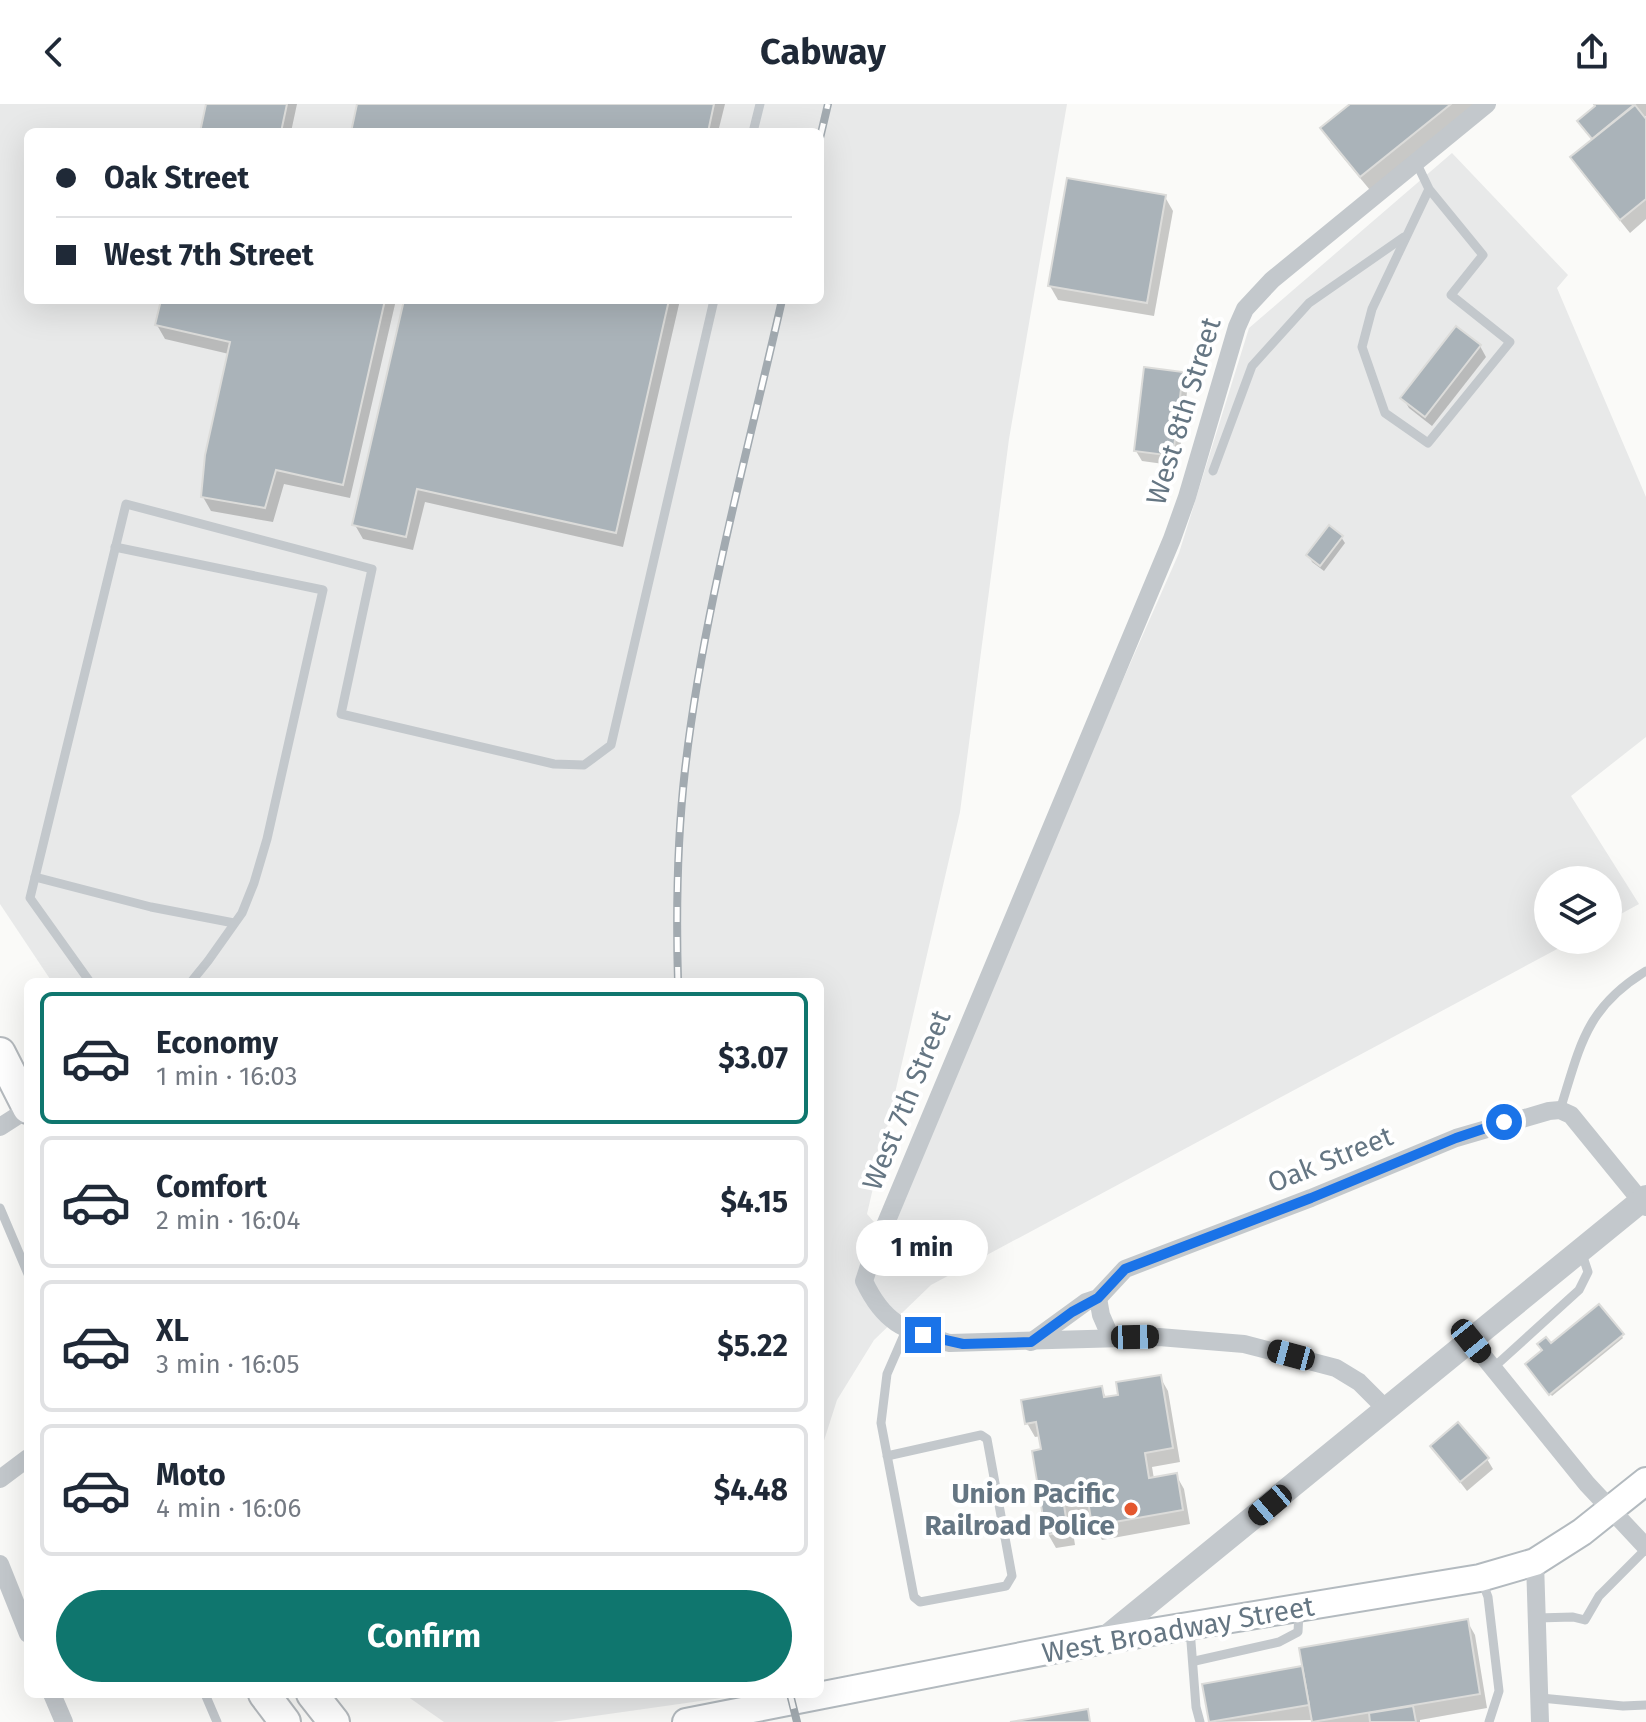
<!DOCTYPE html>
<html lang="en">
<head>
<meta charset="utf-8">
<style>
  :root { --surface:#fff; --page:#f2f2f3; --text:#1f2937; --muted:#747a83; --line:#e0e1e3; --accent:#0f766e }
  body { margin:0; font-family:"Fira Sans",sans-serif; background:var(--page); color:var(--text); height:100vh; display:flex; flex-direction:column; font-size:30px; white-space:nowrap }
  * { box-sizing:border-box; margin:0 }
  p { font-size:26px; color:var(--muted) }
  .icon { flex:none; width:44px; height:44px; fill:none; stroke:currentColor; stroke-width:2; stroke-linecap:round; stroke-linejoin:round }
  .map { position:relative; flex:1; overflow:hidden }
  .drawer { position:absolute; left:24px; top:874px; width:800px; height:720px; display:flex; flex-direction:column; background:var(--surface); border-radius:12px; box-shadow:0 8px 32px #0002 }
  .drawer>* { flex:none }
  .banner { position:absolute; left:24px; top:24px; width:800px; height:176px; border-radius:12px; box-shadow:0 8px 32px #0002; display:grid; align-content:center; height:176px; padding:0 32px; background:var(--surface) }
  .fabs { position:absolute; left:1534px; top:762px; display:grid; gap:16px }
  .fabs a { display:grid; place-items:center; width:88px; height:88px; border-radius:50%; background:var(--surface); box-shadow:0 8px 32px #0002; font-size:40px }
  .end { position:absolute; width:36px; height:36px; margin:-18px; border:10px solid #1a73e8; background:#fff; box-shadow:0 0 0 4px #fff }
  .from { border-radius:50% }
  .bubble { position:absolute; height:56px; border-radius:28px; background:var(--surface); box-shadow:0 8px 32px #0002; font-size:26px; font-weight:700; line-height:56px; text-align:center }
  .car { position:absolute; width:24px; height:48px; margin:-24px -12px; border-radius:10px; box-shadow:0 0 6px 2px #0007; background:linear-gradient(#222 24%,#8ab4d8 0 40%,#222 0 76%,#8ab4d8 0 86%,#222 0) }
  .banner b { display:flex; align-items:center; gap:28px; height:76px; font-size:30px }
  .banner b+b { border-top:2px solid var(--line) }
  .banner i { width:20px; height:20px; background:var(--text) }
  ul { padding:14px 0 0; list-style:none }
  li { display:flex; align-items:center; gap:24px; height:132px; margin:0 16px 12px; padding:0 16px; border:4px solid var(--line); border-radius:12px }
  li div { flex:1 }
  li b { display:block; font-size:30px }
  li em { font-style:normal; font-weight:700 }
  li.selected { border-color:var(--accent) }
  li>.icon { width:72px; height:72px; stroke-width:1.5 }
  .cta { display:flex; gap:16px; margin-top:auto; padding:16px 32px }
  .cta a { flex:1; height:92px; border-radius:48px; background:var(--accent); color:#fff; font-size:32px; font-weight:700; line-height:92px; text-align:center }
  header { display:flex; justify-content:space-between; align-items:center; height:104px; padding:0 32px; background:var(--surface); font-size:36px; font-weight:700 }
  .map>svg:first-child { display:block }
</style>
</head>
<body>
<header><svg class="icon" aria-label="back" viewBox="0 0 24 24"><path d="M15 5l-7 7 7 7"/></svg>Cabway<svg class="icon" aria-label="share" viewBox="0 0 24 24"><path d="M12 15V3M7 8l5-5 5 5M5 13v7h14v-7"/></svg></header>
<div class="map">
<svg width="1646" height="1618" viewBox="0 0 1646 1618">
  <rect width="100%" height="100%" fill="#fafaf8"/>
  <g fill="#e8e9e9" fill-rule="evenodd">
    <path d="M0,0H1067L1009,335L960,708L867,1110L888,1134L1107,612L1179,449L1249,224L1452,49L1568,171L1557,184L1646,393V633L1571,692L1639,800L1608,817V776H1548V836H1574L931,1181L874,1236L837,1296L820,1349V878H52L0,800ZM28,28H820V196H28Z"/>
    <path d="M404,1590H750L552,1618H444Z"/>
  </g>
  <g fill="#0003">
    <path d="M208,0H297L291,28H202Z"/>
    <path d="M359,0H725L718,28H353Z"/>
    <path d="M1353,0H1476L1370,86L1331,39L1323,25Z"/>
    <path d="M1593,0H1646V12L1643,14L1646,18V115L1630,129L1581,68L1573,54L1593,37L1580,17L1596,4Z"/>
    <path d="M1165,93L1173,107L1154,212L1058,196L1050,182Z"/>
    <path d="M163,196H396L350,394L284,380L273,418L211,407L203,393L229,250L165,235L157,221Z"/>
    <path d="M406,196H680L623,443L425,398L413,446L363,435L355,421Z"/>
    <path d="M1480,242L1486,253L1432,322L1409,304L1403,294Z"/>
    <path d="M1182,270L1188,280L1178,362L1142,357L1136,347Z"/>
    <path d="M1341,433L1345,439L1324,467L1312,458L1309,451Z"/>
    <path d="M1598,1203L1623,1234L1552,1292L1529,1263Z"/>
    <path d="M1160,1273L1168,1287L1180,1358L1152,1363L1154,1375L1176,1371L1184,1385L1190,1420L1102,1436L1094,1422L1092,1411L1071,1415L1075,1441L1056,1444L1048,1430L1041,1332L1035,1333L1027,1319L1101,1284L1107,1295L1121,1292Z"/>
    <path d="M1432,1342L1487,1355L1493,1365L1467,1387Z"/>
    <path d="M1467,1517L1475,1531L1487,1604L1420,1616V1618H1314L1313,1616L1211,1618L1204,1581L1304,1564Z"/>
  </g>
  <g fill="#aab3b9" stroke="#dcdcda" stroke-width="2">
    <path d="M206,0H287L281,28H200Z"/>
    <path d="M357,0H714L708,28H351Z"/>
    <path d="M1350,0H1451L1360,73L1320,24Z"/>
    <path d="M1594,0H1635L1592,35L1577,17L1595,2Z"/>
    <path d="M1635,1L1646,15V95L1620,116L1570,53Z"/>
    <path d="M1067,74L1166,91L1147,199L1048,182Z"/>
    <path d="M161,196H385L343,381L276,366L265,404L201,393L205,351L230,238L155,221Z"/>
    <path d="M404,196H669L616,429L417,385L406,433L352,421Z"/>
    <path d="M1456,222L1481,241L1425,313L1400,294Z"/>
    <path d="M1144,263L1183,268L1173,352L1134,347Z"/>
    <path d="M1329,421L1343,432L1320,462L1306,451Z"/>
    <path d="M1599,1200L1624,1230L1549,1291L1525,1260L1542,1246L1537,1240L1546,1233L1551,1239Z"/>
    <path d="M1161,1271L1173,1344L1145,1349L1149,1374L1177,1369L1183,1406L1092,1422L1088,1397L1064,1401L1068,1427L1046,1431L1032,1347L1041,1345L1036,1318L1025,1320L1021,1296L1102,1282L1104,1293L1118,1291L1116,1278Z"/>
    <path d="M1458,1318L1489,1354L1460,1378L1430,1342Z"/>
    <path d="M1468,1515L1480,1590L1312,1618L1299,1544Z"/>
    <path d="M1302,1562L1309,1601L1209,1618L1202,1580Z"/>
    <path d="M1413,1602L1416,1618H1370L1369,1609Z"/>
    <path d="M1088,1605L1090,1618H1010Z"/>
  </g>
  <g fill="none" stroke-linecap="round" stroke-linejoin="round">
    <g stroke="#b3babf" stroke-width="30">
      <path id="secondary" d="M686,1618L1103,1536L1480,1474L1535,1458L1582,1428L1646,1377"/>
    </g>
    <g stroke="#b5babe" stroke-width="34">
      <g id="primary">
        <path d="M0,949L28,1004"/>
        <path d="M264,1590L285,1618"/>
        <path d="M312,1590L334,1618"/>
      </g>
    </g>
    <g stroke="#c3c8cc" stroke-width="9">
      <path d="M753,28L760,0"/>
      <path d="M1416,58L1429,85L1372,205L1362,243L1385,309L1428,339L1510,238L1451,191L1483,151L1429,85"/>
      <path d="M1213,367L1252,262L1309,199L1404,133"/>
      <path d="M115,443L323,486L267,735L254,779L242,809L208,857L191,878"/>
      <path d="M35,773L151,803L234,819"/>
      <path d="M90,878L30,794L126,400L372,465L341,610L554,660L584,661L611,641L714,196"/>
      <path d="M1560,1006C1580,943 1585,904 1646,867"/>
      <path d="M0,1104L28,1170"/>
      <path d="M1493,1264L1579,1186L1588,1168L1582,1150"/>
      <path d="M887,1352L981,1331L987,1335L1012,1472L1006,1482L920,1498L914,1493L881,1319L887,1270L907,1224"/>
      <path d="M1482,1477L1488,1493L1499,1587L1489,1618"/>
      <path d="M1537,1514L1573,1513L1585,1516L1599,1492L1646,1445"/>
      <path d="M1190,1525L1196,1603L1200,1618"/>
      <path d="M1195,1557L1279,1538L1298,1528L1299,1508"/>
      <path d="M205,1590L217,1618"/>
      <path d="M1541,1594L1623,1602L1646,1601"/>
    </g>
    <g stroke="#c3c8cc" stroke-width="18">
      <path d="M0,1023L28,1005"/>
      <path d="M1098,1194L1101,1211L1111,1234"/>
      <path d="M1471,1237L1587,1380L1646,1443"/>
      <path d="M1031,1238L1086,1198L1098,1194L1125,1165L1311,1094L1456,1034L1549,1007L1560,1006L1571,1011L1646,1103"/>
      <path d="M1387,1306L1359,1278L1336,1264L1244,1240L1159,1233L950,1239C906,1226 885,1222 864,1177L873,1150L1172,435L1187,393L1237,223L1245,205L1272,176L1487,0"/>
      <path d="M0,1375L28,1354"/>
      <path d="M1535,1458L1540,1618"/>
      <path d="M0,1460L28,1530"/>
      <path d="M52,1590L64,1618"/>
    </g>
    <path stroke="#c3c8cc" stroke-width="24" d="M1103,1536L1646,1093"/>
    <use href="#secondary" stroke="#fff" stroke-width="26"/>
    <use href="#primary" stroke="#fff" stroke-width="30"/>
    <g stroke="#a2aab0" stroke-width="8">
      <g id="rail">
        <path d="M820,34L828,0"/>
        <path d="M678,878C676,807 677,736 685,666C703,507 747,351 782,196"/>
        <path d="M790,1590L797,1618"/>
      </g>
    </g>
    <use href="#rail" stroke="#fff" stroke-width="5" stroke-dasharray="15" stroke-linecap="butt"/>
  </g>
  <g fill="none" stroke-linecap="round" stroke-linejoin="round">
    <path stroke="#1a73e8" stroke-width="10" d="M923,1231L963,1240L1031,1238L1072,1208L1098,1194L1125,1165L1311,1094L1456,1034L1504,1018"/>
  </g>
  <circle fill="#e4572e" stroke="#fff" stroke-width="3" cx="1131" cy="1405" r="8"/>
  <g text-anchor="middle" stroke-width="8" stroke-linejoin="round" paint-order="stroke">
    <g font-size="28" fill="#657683" stroke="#fff">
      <text transform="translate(1183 307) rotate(-73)" y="10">West 8th Street</text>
      <text transform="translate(906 996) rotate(-68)" y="10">West 7th Street</text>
      <text transform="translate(1330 1055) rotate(-22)" y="10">Oak Street</text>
      <text transform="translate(1178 1525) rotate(-10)" y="10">West Broadway Street</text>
    </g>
    <g font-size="28" font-weight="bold" fill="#657683" stroke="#fff" text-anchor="end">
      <text x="1115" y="1399">Union Pacific<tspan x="1115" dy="32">Railroad Police</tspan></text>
    </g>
  </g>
</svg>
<div class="fabs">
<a><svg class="icon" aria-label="layers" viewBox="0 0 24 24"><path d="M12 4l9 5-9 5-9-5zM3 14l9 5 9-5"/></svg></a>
</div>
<i class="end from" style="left:1504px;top:1018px"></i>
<i class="end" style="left:923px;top:1231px"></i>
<div class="bubble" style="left:856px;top:1116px;width:132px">1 min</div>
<i class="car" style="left:1135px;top:1233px;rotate:89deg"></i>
<i class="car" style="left:1471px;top:1237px;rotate:141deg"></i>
<i class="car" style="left:1291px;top:1251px;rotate:285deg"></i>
<i class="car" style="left:1270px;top:1401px;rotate:230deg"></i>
<div class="banner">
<b><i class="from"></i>Oak Street</b>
<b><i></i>West 7th Street</b>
</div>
<section class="drawer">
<ul>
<li class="selected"><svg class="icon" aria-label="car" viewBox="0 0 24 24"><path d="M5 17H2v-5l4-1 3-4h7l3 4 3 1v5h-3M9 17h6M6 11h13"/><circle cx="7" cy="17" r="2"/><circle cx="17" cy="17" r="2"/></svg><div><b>Economy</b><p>1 min · 16:03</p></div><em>$3.07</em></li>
<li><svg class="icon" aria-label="car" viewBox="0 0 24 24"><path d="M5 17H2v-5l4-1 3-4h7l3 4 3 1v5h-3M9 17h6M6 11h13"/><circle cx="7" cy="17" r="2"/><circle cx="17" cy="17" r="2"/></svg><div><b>Comfort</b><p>2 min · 16:04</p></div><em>$4.15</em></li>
<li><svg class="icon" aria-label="car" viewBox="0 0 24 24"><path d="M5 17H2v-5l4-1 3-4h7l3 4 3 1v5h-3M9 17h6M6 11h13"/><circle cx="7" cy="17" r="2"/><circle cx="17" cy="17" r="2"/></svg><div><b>XL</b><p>3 min · 16:05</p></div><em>$5.22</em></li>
<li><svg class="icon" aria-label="car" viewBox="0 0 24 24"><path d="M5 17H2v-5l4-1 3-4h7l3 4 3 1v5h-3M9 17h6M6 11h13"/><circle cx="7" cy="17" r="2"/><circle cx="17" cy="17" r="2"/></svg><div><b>Moto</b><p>4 min · 16:06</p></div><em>$4.48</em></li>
</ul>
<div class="cta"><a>Confirm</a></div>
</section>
</div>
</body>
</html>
